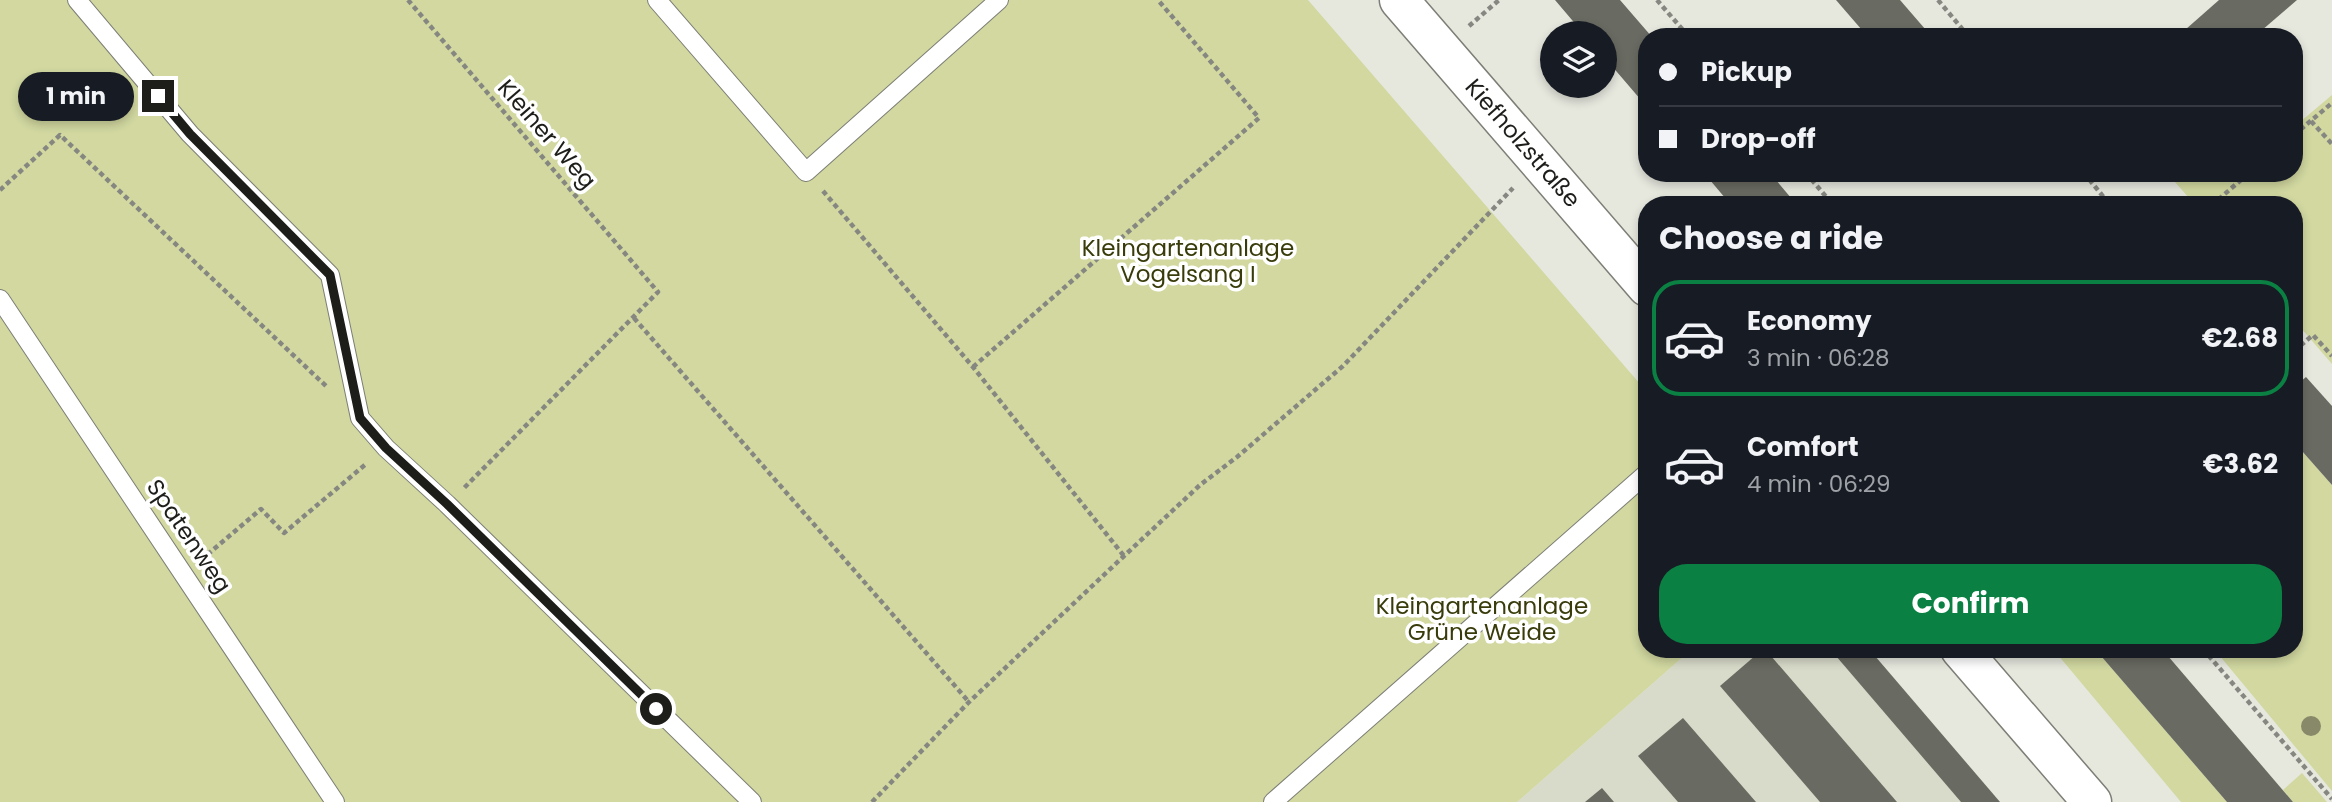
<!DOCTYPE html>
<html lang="en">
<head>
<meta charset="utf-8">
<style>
  :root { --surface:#171b24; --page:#242831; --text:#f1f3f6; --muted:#9ea1a6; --line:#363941; --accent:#0b8043 }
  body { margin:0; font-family:Poppins,sans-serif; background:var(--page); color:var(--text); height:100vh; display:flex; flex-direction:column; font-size:26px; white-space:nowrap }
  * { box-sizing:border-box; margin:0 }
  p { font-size:23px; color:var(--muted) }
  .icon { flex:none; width:38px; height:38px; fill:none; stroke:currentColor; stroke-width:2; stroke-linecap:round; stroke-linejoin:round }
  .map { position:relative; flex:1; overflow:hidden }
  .details { position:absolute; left:1638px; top:196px; width:665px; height:462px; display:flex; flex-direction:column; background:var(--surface); border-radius:28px; box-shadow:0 4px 10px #0003 }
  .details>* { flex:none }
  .hud { position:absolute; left:1638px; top:28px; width:665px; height:154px; border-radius:28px; box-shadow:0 4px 10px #0003; display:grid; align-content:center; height:154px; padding:0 21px; background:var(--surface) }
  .controls { position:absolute; left:1540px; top:21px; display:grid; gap:14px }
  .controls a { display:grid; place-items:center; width:77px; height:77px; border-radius:50%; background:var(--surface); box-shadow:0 4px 10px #0003; font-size:35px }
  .end { position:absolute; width:32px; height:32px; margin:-16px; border:9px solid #1d1e1a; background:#fff; box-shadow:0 0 0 4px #fff }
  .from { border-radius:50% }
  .bubble { position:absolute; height:49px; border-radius:24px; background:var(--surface); box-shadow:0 4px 10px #0003; font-size:23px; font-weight:700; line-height:49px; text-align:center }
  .hud b { display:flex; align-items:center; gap:24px; height:66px; font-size:26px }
  .hud b+b { border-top:2px solid var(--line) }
  .hud i { width:18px; height:18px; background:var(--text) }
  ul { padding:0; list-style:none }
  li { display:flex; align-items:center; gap:21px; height:116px; margin:0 14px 10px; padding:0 7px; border:4px solid transparent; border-radius:28px }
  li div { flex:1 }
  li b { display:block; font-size:26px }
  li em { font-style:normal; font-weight:700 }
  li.active { border-color:var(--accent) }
  li>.icon { width:63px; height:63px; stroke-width:1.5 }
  h2 { padding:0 21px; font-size:32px; line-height:84px }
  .action { display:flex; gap:14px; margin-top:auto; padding:14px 21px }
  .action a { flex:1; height:80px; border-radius:28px; background:var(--accent); color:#fff; font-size:28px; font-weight:700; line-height:80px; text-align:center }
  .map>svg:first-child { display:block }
</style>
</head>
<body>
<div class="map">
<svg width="2332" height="802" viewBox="0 0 2332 802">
  <rect width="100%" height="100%" fill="#e6e8de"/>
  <path fill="#d9dbca" d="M1692,649H1869L2000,802H1517Z"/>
  <g fill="#d2d8a0">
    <path d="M0,0H1308L1647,392V649H1692L1517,802H0Z"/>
    <path d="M2332,95V364L2294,320V205H2195L2175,182L2185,173H2294V127Z"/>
    <path d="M2294,442L2332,485V791L2214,649H2294Z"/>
    <path d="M2053,649H2095L2227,802H2181Z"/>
    <path d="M2302,773L2327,802H2293L2283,790Z"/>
  </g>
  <g fill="#696a61">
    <path d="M1555,0H1620L1652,37H1647V107L1605,58V33H1583Z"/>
    <path d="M1836,0H1900L1932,37H1868Z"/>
    <path d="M2219,0H2297L2254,37H2177Z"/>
    <path d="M1704,173H1770L1797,205H1731Z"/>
    <path d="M2306,377L2332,406V485L2294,442V387Z"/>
    <path d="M1763,649H1765L1897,802H1820L1720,686Z"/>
    <path d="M1830,649H1869L2000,802H1961Z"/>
    <path d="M2095,649H2162L2293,802H2227Z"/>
    <path d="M1683,718L1756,802H1678L1638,756Z"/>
    <path d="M1602,788L1614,802H1585Z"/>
  </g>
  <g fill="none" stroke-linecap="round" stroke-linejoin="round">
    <g stroke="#7d7e75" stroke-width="20">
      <g id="lane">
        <path d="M77,0L190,134L330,275L360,418L386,448L447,504L752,802"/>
        <path d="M657,0L806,172L999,0"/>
        <path d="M0,299L335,802"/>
        <path d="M1273,802L1647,473"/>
      </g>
    </g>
    <g stroke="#7d7e75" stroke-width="41">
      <g id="secondary">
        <path d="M1399,0L1647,287"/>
        <path d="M1960,649L2092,802"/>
      </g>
    </g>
    <g stroke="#868780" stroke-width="4.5" stroke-dasharray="5 3.5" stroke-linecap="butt">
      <path d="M408,0L658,292L464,488"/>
      <path d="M1657,0L1689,37"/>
      <path d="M1938,0L1969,37"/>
      <path d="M1469,26L1499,0"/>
      <path d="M2311,121L2332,144"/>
      <path d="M2294,135L2332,103"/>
      <path d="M1806,173L1833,205"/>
      <path d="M2084,173L2110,205"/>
      <path d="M0,190L60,135L326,386"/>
      <path d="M823,191L973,367L1124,556"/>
      <path d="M2212,205L2249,173"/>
      <path d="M634,318L969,702"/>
      <path d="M2294,351L2313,335L2332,356"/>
      <path d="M973,367L1259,118L1158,0"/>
      <path d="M201,560L261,509L284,533L366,464"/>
      <path d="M2203,649L2332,799"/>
      <path d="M872,802L969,702L1124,556L1200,485L1237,457L1343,366L1513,188"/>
    </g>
    <use href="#lane" stroke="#fff" stroke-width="18"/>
    <use href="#secondary" stroke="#fff" stroke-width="38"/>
  </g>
  <circle fill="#878969" cx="2311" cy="726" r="10"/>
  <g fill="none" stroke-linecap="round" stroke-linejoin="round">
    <path stroke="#1d1e1a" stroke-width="9" d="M158,96L190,134L330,275L360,418L386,448L447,504L656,709"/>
  </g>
  <g text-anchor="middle" stroke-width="7" stroke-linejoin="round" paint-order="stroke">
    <g font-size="23" fill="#1d1e1a" stroke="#fff">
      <text transform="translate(547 134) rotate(49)" y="8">Kleiner Weg</text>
      <text transform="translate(1523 143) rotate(49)" y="8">Kiefholzstraße</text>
      <text transform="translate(189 536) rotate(56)" y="8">Spatenweg</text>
    </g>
    <g font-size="23" fill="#393c0a" stroke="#fff">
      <text x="1188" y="256">Kleingartenanlage<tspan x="1188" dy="26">Vogelsang I</tspan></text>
      <text x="1482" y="614">Kleingartenanlage<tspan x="1482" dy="26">Grüne Weide</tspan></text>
    </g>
  </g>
</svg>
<div class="controls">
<a><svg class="icon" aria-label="layers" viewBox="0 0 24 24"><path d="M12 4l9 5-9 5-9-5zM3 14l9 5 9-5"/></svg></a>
</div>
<i class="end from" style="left:656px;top:709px"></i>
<i class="end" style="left:158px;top:96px"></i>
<div class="bubble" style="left:18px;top:72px;width:116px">1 min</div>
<div class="hud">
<b><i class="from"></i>Pickup</b>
<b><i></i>Drop-off</b>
</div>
<section class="details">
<h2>Choose a ride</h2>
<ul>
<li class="active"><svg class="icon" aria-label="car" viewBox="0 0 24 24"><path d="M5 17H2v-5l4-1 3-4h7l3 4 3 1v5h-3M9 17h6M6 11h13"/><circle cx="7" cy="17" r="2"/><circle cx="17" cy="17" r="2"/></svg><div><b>Economy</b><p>3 min · 06:28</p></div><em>€2.68</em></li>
<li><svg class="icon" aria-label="car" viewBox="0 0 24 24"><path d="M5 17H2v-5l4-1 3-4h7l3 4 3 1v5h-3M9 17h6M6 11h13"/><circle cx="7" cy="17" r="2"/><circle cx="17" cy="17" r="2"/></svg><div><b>Comfort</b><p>4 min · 06:29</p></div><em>€3.62</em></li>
</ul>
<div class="action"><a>Confirm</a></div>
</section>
</div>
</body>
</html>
